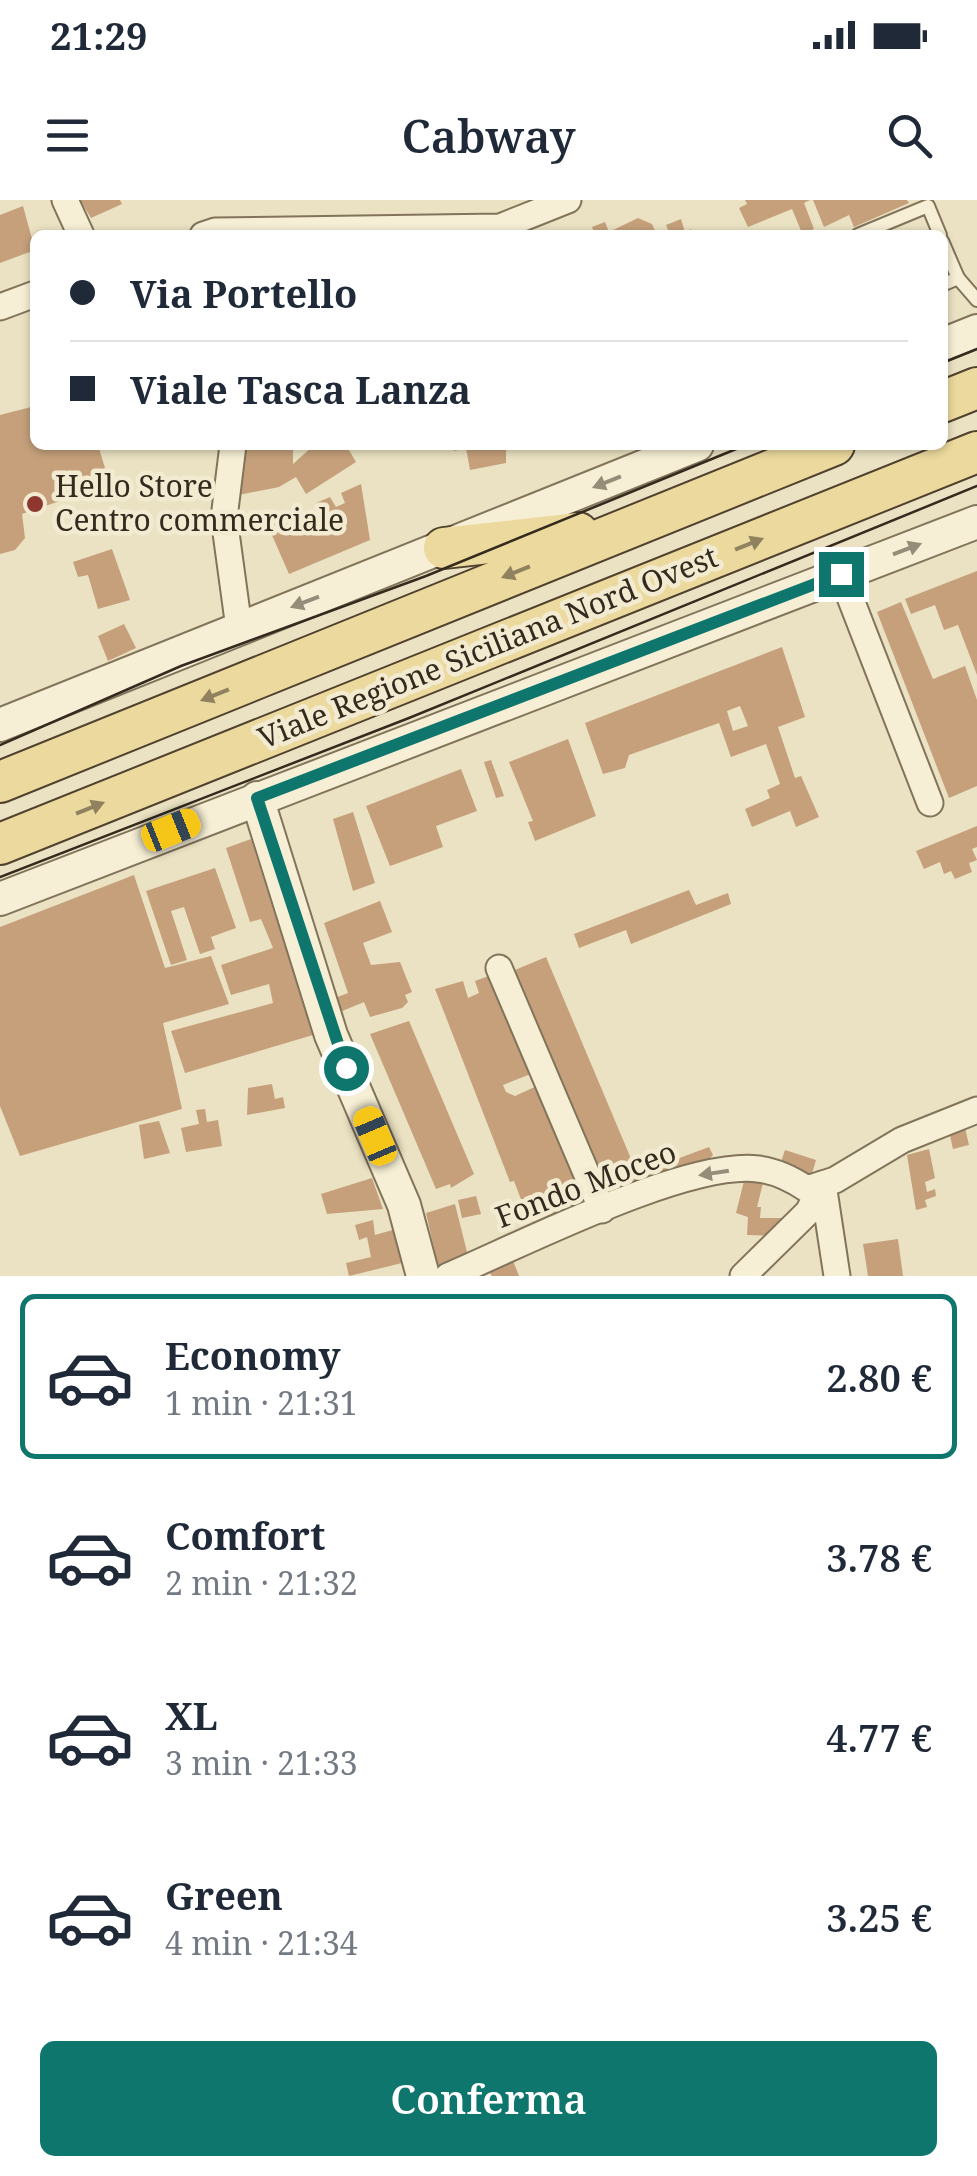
<!DOCTYPE html>
<html lang="it">
<head>
<meta charset="utf-8">
<style>
  :root { --surface:#fff; --page:#f6f6f7; --text:#1f2937; --muted:#747a83; --line:#e0e1e3; --accent:#0f766e }
  body { margin:0; font-family:"Noto Serif",serif; background:var(--page); color:var(--text); height:100vh; display:flex; flex-direction:column; font-size:38px; white-space:nowrap }
  * { box-sizing:border-box; margin:0 }
  p { font-size:32px; color:var(--muted) }
  .icon { flex:none; width:55px; height:55px; fill:none; stroke:currentColor; stroke-width:2; stroke-linecap:round; stroke-linejoin:round }
  .map { position:relative; height:1076px; overflow:hidden }
  .details { display:flex; flex-direction:column; background:var(--surface); flex:1 }
  .details>* { flex:none }
  .guide { position:absolute; left:30px; top:30px; width:918px; height:220px; border-radius:15px; box-shadow:0 2px 8px #0004; display:grid; align-content:center; height:220px; padding:0 40px; background:var(--surface) }
  .end { position:absolute; width:45px; height:45px; margin:-22px; border:12px solid #0f766e; background:#fff; box-shadow:0 0 0 5px #fff }
  .from { border-radius:50% }
  .car { position:absolute; width:30px; height:60px; margin:-30px -15px; border-radius:12px; box-shadow:0 0 8px 2px #0007; background:linear-gradient(#f5c518 24%,#345 0 40%,#f5c518 0 76%,#345 0 86%,#f5c518 0) }
  .guide b { display:flex; align-items:center; gap:35px; height:95px; font-size:38px }
  .guide b+b { border-top:2px solid var(--line) }
  .guide i { width:25px; height:25px; background:var(--text) }
  ul { padding:18px 0 0; list-style:none }
  li { display:flex; align-items:center; gap:30px; height:165px; margin:0 20px 15px; padding:0 20px; border:5px solid transparent; border-radius:15px }
  li div { flex:1 }
  li b { display:block; font-size:38px }
  li em { font-style:normal; font-weight:600 }
  li.selected { border-color:var(--accent) }
  li>.icon { width:90px; height:90px; stroke-width:1.5 }
  .primary-button { display:flex; gap:20px; margin-top:auto; padding:20px 40px }
  .primary-button a { flex:1; height:115px; border-radius:15px; background:var(--accent); color:#fff; font-size:40px; font-weight:600; line-height:115px; text-align:center }
  .status { display:flex; justify-content:space-between; align-items:center; height:70px; padding:0 50px; background:var(--surface); direction:ltr }
  .status svg { height:28px; fill:currentColor }
  header { display:flex; justify-content:space-between; align-items:center; height:130px; padding:0 40px; background:var(--surface); font-size:45px; font-weight:600 }
  .map>svg:first-child { display:block }
</style>
</head>
<body>
<div class="status"><b>21:29</b><svg viewBox="0 0 49 12"><path d="M0 12V9h3v3zM5 12V6h3v6zM10 12V3h3v9zM15 12V0h3v12zM26 1h20v11H26zM47 4h2v5h-2z"/></svg></div>
<header><svg class="icon" aria-label="menu" viewBox="0 0 24 24"><path d="M4 6h16M4 12h16M4 18h16"/></svg>Cabway<svg class="icon" aria-label="search" viewBox="0 0 24 24"><circle cx="10" cy="10" r="6"/><path d="M15 15l6 6"/></svg></header>
<div class="map">
<svg width="977" height="1076" viewBox="0 0 977 1076">
  <rect width="100%" height="100%" fill="#eae2c2"/>
  <g fill="#c5a07b" fill-rule="evenodd">
    <path d="M80,0H120L122,4L91,18Z"/>
    <path d="M745,0H810L804,3L814,29L802,33L792,9L748,27L739,8L747,4Z"/>
    <path d="M813,0H907L909,3L854,27L849,15L824,27Z"/>
    <path d="M23,6L35,50L0,63V15Z"/>
    <path d="M638,18L652,24L657,35H595L592,27L605,22L609,32Z"/>
    <path d="M681,19L685,32L691,29L693,35H670L666,25Z"/>
    <path d="M35,206V245H98L105,268L92,290L22,314L25,338L15,350L0,354V215Z"/>
    <path d="M241,245L293,250V264L314,245H346L356,262L306,294L296,277L279,287L238,295Z"/>
    <path d="M453,245H506V263L470,270L466,248L454,251Z"/>
    <path d="M361,284L370,340L289,374L268,326L290,313L293,320L318,309L316,303L330,297L336,307L345,303L341,293Z"/>
    <path d="M112,349L130,400L98,409L88,375L78,377L73,362Z"/>
    <path d="M977,371V475L958,425L944,430L935,405L911,414L905,399Z"/>
    <path d="M901,402L933,479L965,466L977,500V586L949,598L877,412Z"/>
    <path d="M124,424L136,448L108,461L98,436Z"/>
    <path d="M782,447L805,517L778,527L795,578L801,576L819,617L796,627L790,611L752,627L745,609L770,598L767,590L780,584L766,544L731,557L719,523L629,555L625,568L603,574L585,523ZM740,506L748,526L733,531L727,511Z"/>
    <path d="M568,539L596,616L535,641L528,622L533,621L509,562Z"/>
    <path d="M491,560L504,596L496,598L484,562Z"/>
    <path d="M461,569L477,611L436,626L443,647L390,666L366,606Z"/>
    <path d="M353,612L375,683L353,691L333,619Z"/>
    <path d="M977,626V647L972,649L977,660L969,663L972,672L955,679L951,671L944,674L940,662L924,669L916,651Z"/>
    <path d="M251,639L313,835L185,873L171,831L273,803L269,784L231,795L221,765L273,748L261,719L250,722L226,648Z"/>
    <path d="M215,668L236,728L211,737L215,749L200,754L184,707L171,711L187,760L171,765L146,691Z"/>
    <path d="M134,675L165,768L211,756L229,804L163,823L182,909L20,956L0,906V727Z"/>
    <path d="M689,690L696,705L728,693L731,704L631,744L626,730L579,748L574,734Z"/>
    <path d="M380,701L392,732L363,743L371,765L400,762L412,792L405,795L408,802L402,808L370,817L364,802L340,812L335,798L348,793L324,723Z"/>
    <path d="M546,757L640,980L609,992L515,770Z"/>
    <path d="M491,775L533,873L503,885L506,892L515,896L539,885L592,1009L550,1025L539,997L522,1002L514,981L510,982L435,789L463,781L468,798L479,793L475,781Z"/>
    <path d="M409,821L474,974L451,988L450,984L436,989L370,834Z"/>
    <path d="M272,884L275,899L283,897L285,908L247,915L248,888Z"/>
    <path d="M205,909L207,922L218,920L222,946L186,952L181,928L199,924L196,910Z"/>
    <path d="M159,921L170,953L144,959L139,925Z"/>
    <path d="M965,928L969,945L953,949L949,931Z"/>
    <path d="M709,947L713,955L702,966L655,984L650,969Z"/>
    <path d="M929,949L935,978L925,982L927,992L935,989L936,996L925,1000L927,1007L916,1010L907,955Z"/>
    <path d="M785,950L816,960L811,977L779,968Z"/>
    <path d="M372,978L383,1009L327,1014L321,994Z"/>
    <path d="M744,981L763,983L757,1007H761L760,1018H782V1036L747,1035L748,1017L736,1013Z"/>
    <path d="M476,996L481,1014L462,1018L458,1000Z"/>
    <path d="M455,1004L470,1064L440,1075L426,1013Z"/>
    <path d="M373,1020L375,1035L396,1029L406,1062L349,1076L346,1063L371,1057L367,1037L359,1040L355,1025Z"/>
    <path d="M898,1039L903,1076H868L863,1044Z"/>
    <path d="M512,1058L519,1076H492L487,1069Z"/>
  </g>
  <g fill="none" stroke-linecap="round" stroke-linejoin="round">
    <g stroke="#82735b" stroke-width="16">
      <g id="service">
        <path d="M858,35L928,6L940,35"/>
        <path d="M942,41L958,78"/>
        <path d="M942,85L958,78L977,100"/>
      </g>
    </g>
    <g stroke="#82735b" stroke-width="29">
      <g id="minor">
        <path d="M65,0L81,35"/>
        <path d="M203,35L215,31L500,27L568,0"/>
        <path d="M0,107L35,94"/>
        <path d="M233,245L224,318L239,428"/>
        <path d="M841,374L930,603"/>
        <path d="M499,768L602,1010"/>
        <path d="M823,984L837,1076"/>
        <path d="M448,1076C519,1046 686,960 758,969C776,971 792,979 807,989L835,980L902,940L977,910"/>
        <path d="M743,1076L808,1012L823,984"/>
      </g>
    </g>
    <g stroke="#82735b" stroke-width="36">
      <g id="tertiary">
        <path d="M942,145L977,131"/>
        <path d="M0,525L697,245"/>
        <path d="M257,598L331,835L404,1005L423,1076"/>
        <path d="M0,699L977,322"/>
      </g>
    </g>
    <g stroke="#50412f" stroke-width="44">
      <g id="primary">
        <path d="M942,202L977,188"/>
        <path d="M444,348L578,333"/>
        <path d="M0,582L834,245"/>
        <path d="M0,644L977,252"/>
      </g>
    </g>
    <use href="#service" stroke="#f6efd5" stroke-width="12"/>
    <use href="#minor" stroke="#f6efd5" stroke-width="25"/>
    <use href="#tertiary" stroke="#f6efd5" stroke-width="32"/>
    <use href="#primary" stroke="#ebd99d" stroke-width="40"/>
    <g stroke="#342a1e" stroke-width="2.5">
      <path d="M942,163L977,149"/>
      <path d="M0,545L181,466L426,376L746,245"/>
      <path d="M0,677L409,518L977,286"/>
    </g>
  </g>
  <defs><path id="oneway-solid" d="M-6-.8H1V-3.2L6.5 0L1 3.2V.8H-6Z" transform="scale(2.5)"/></defs>
  <g fill="#958c7a">
    <use href="#oneway-solid" transform="translate(607 282) rotate(158)"/>
    <use href="#oneway-solid" transform="translate(907 349) rotate(-21)"/>
    <use href="#oneway-solid" transform="translate(305 402) rotate(159)"/>
    <use href="#oneway-solid" transform="translate(714 973) rotate(171)"/>
  </g>
  <g fill="#90825e">
    <use href="#oneway-solid" transform="translate(749 344) rotate(-22)"/>
    <use href="#oneway-solid" transform="translate(516 372) rotate(158)"/>
    <use href="#oneway-solid" transform="translate(215 495) rotate(158)"/>
    <use href="#oneway-solid" transform="translate(90 608) rotate(-22)"/>
  </g>
  <g fill="none" stroke-linecap="round" stroke-linejoin="round">
    <path stroke="#0f766e" stroke-width="12" d="M346,868L257,598L841,374"/>
  </g>
  <circle fill="#8d3730" stroke="#f2ebd1" stroke-width="4" cx="35" cy="304" r="10"/>
  <g text-anchor="middle" stroke-width="9" stroke-linejoin="round" paint-order="stroke">
    <g font-size="30" fill="#342a1e" stroke="#f2ebd1" text-anchor="start">
      <text x="55" y="297">Hello Store<tspan x="55" dy="34">Centro commerciale</tspan></text>
    </g>
    <g font-size="30" fill="#342a1e" stroke="#f2ebd1">
      <text transform="translate(488 448) rotate(-22)" y="10">Viale Regione Siciliana Nord Ovest</text>
      <text transform="translate(586 985) rotate(-21)" y="10">Fondo Moceo</text>
    </g>
  </g>
</svg>
<i class="end from" style="left:346px;top:868px"></i>
<i class="end" style="left:841px;top:374px"></i>
<i class="car" style="left:171px;top:630px;rotate:68deg"></i>
<i class="car" style="left:375px;top:936px;rotate:337deg"></i>
<div class="guide">
<b><i class="from"></i>Via Portello</b>
<b><i></i>Viale Tasca Lanza</b>
</div>
</div>
<section class="details">
<ul>
<li class="selected"><svg class="icon" aria-label="car" viewBox="0 0 24 24"><path d="M5 17H2v-5l4-1 3-4h7l3 4 3 1v5h-3M9 17h6M6 11h13"/><circle cx="7" cy="17" r="2"/><circle cx="17" cy="17" r="2"/></svg><div><b>Economy</b><p>1 min · 21:31</p></div><em>2.80 €</em></li>
<li><svg class="icon" aria-label="car" viewBox="0 0 24 24"><path d="M5 17H2v-5l4-1 3-4h7l3 4 3 1v5h-3M9 17h6M6 11h13"/><circle cx="7" cy="17" r="2"/><circle cx="17" cy="17" r="2"/></svg><div><b>Comfort</b><p>2 min · 21:32</p></div><em>3.78 €</em></li>
<li><svg class="icon" aria-label="car" viewBox="0 0 24 24"><path d="M5 17H2v-5l4-1 3-4h7l3 4 3 1v5h-3M9 17h6M6 11h13"/><circle cx="7" cy="17" r="2"/><circle cx="17" cy="17" r="2"/></svg><div><b>XL</b><p>3 min · 21:33</p></div><em>4.77 €</em></li>
<li><svg class="icon" aria-label="car" viewBox="0 0 24 24"><path d="M5 17H2v-5l4-1 3-4h7l3 4 3 1v5h-3M9 17h6M6 11h13"/><circle cx="7" cy="17" r="2"/><circle cx="17" cy="17" r="2"/></svg><div><b>Green</b><p>4 min · 21:34</p></div><em>3.25 €</em></li>
</ul>
<div class="primary-button"><a>Conferma</a></div>
</section>
</body>
</html>
